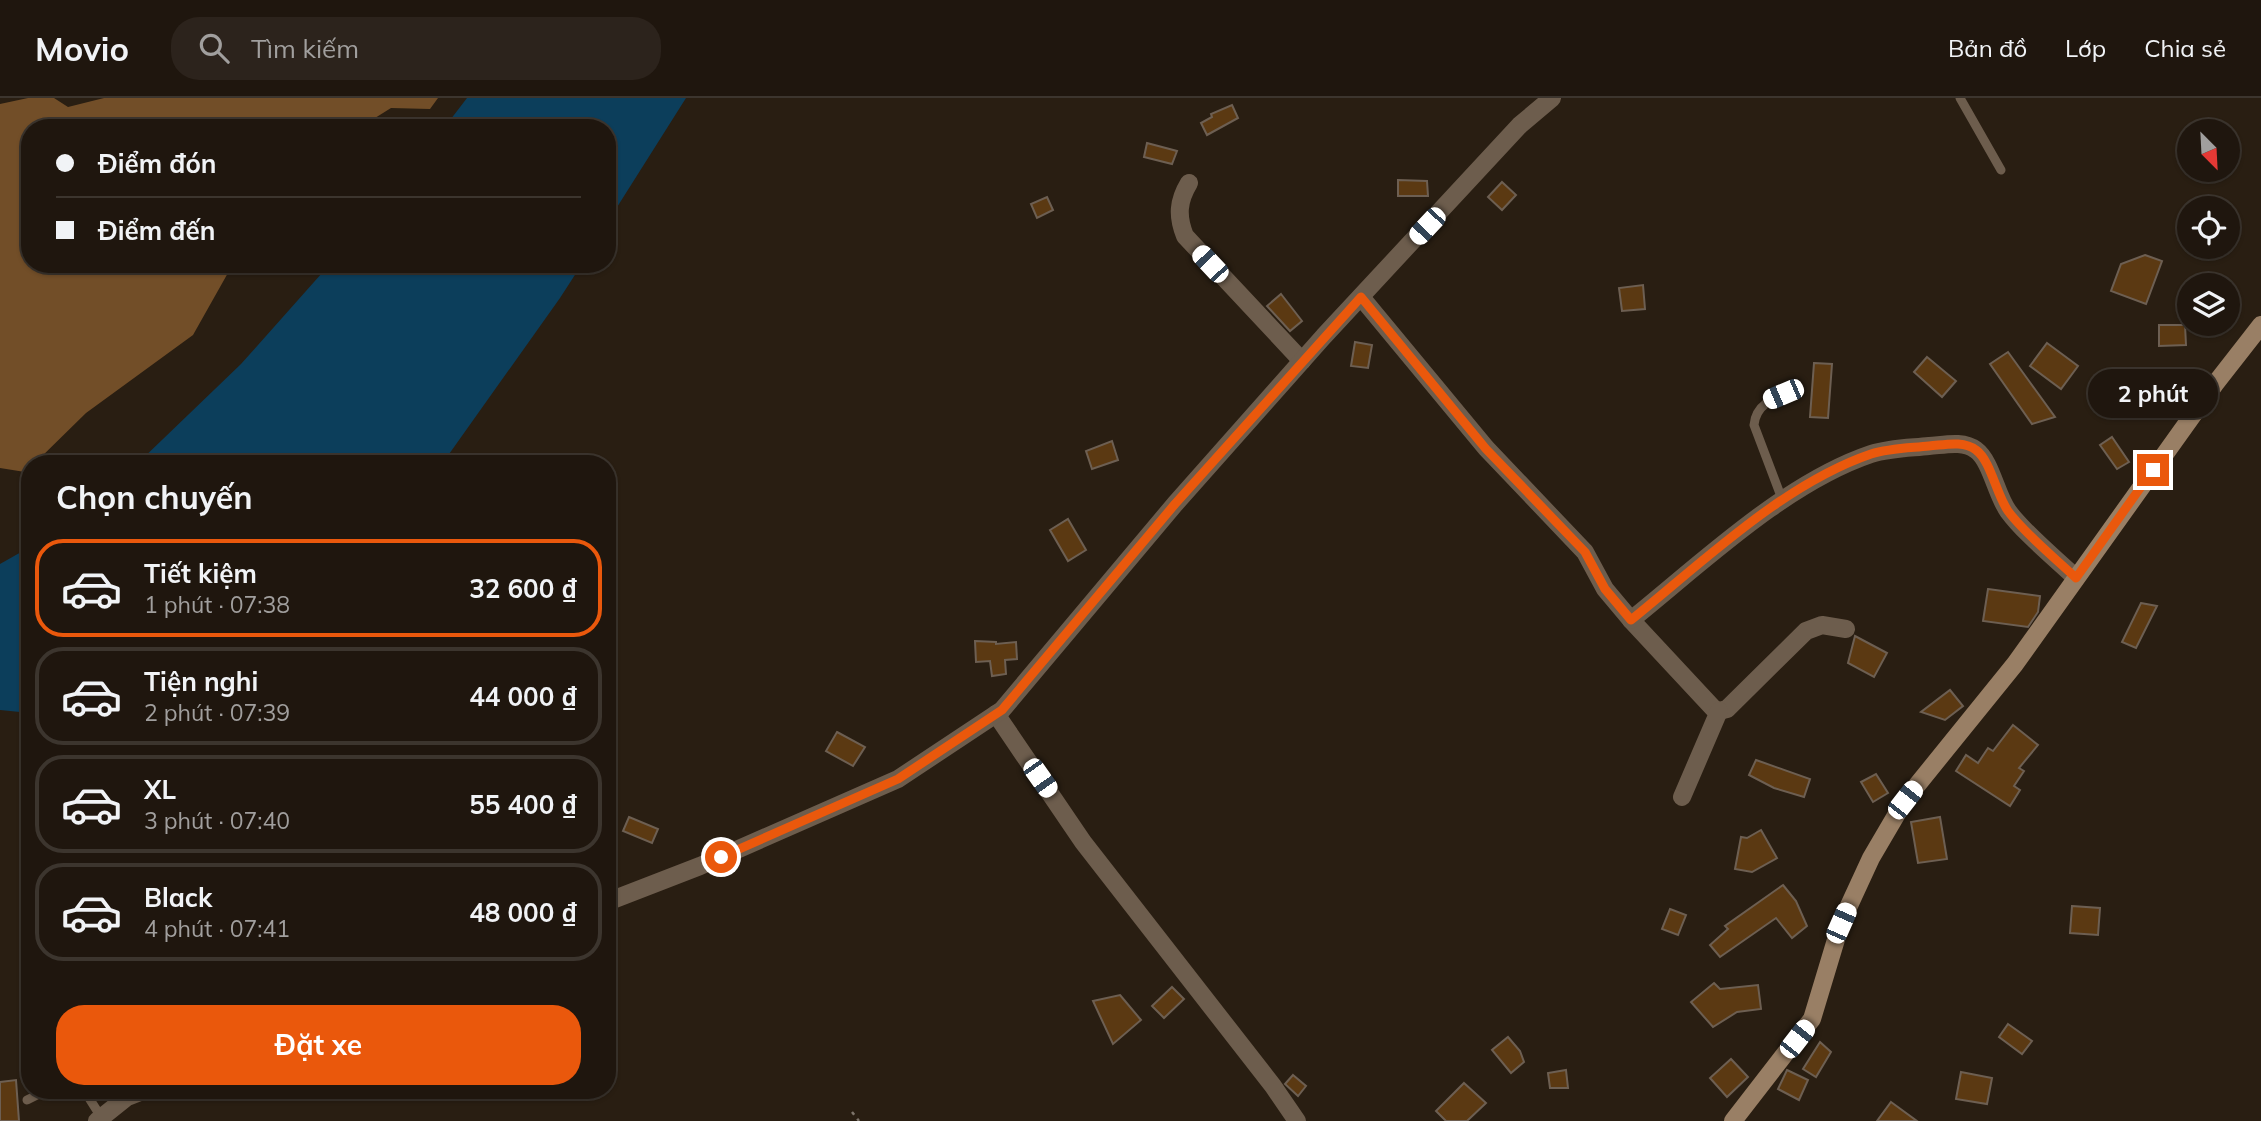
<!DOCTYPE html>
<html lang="vi">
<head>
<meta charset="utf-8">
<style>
  :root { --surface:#1f160e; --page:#2c231c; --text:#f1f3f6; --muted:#a19f9e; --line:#3c352e; --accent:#ea580c }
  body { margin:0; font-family:Mulish,sans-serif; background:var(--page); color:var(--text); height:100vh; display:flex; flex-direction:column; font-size:26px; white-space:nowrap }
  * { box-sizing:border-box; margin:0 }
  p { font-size:23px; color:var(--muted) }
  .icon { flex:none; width:38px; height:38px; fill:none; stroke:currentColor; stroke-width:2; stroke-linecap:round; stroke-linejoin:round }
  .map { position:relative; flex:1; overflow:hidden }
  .panel { position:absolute; left:21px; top:357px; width:595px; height:644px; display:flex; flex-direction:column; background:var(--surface); border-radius:28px; box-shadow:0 2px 5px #0004,0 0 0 2px var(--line) }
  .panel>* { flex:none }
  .hud { position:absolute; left:21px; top:21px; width:595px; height:154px; border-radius:28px; box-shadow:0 2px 5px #0004,0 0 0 2px var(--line); display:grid; align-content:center; height:154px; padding:0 35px; background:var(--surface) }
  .needle { width:46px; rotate:156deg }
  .buttons { position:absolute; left:2177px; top:21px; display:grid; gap:14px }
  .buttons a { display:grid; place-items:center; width:63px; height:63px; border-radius:50%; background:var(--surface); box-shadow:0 2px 5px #0004,0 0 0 2px var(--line); font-size:35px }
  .end { position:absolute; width:32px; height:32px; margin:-16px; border:9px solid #ea580c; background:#fff; box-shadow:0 0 0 4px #fff }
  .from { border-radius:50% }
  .bubble { position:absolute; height:49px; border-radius:24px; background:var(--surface); box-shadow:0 2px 5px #0004,0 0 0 2px var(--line); font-size:23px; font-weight:700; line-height:49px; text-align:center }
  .car { position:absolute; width:21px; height:42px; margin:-21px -10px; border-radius:9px; box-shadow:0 0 5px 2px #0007; background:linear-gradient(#fff 24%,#345 0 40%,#fff 0 76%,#345 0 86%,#fff 0) }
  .hud b { display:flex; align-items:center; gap:24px; height:66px; font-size:26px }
  .hud b+b { border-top:2px solid var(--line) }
  .hud i { width:18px; height:18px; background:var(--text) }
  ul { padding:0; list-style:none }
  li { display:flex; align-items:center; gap:21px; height:98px; margin:0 14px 10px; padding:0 21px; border:4px solid var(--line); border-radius:28px }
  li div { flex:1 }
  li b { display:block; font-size:26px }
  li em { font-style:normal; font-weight:700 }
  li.selected { border-color:var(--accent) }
  li>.icon { width:63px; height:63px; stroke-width:1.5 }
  h2 { padding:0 35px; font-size:32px; line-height:84px }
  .primary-button { display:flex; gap:14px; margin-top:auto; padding:14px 35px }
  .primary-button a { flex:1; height:80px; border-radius:28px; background:var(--accent); color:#fff; font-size:28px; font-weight:700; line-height:80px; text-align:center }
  header { display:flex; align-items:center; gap:42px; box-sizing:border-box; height:98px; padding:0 35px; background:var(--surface); border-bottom:2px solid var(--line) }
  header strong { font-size:33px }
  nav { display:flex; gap:38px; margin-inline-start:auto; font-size:24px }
  .search { width:490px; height:63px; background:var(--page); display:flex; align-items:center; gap:18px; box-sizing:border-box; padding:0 24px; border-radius:28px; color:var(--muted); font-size:26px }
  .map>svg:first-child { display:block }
</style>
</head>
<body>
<header>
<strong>Movio</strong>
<div class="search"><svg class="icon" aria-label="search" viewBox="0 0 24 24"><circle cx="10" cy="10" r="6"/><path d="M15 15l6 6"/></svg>Tìm kiếm</div>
<nav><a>Bản đồ</a><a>Lớp</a><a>Chia sẻ</a></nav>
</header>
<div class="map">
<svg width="2261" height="1023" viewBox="0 0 2261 1023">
  <rect width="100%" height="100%" fill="#291e12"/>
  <path fill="#724e28" d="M28,0H54L68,9L104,0H438L430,11L391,10L359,30H30V166H233L193,237L86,315L34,366H30V370L25,374L0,370V6Z"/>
  <g fill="#0c3e5b">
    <path d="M467,0H686L607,125V30H444Z"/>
    <path d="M330,166H582L560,200L442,366H137L241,266Z"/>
    <path d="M30,449V615L0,612V466Z"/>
  </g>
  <g fill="#5b3912" stroke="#6d5f52" stroke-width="2">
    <path d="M1232,7L1238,20L1207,37L1201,25L1212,19L1211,16Z"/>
    <path d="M1147,45L1177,53L1172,66L1144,59Z"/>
    <path d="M1398,82L1427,83L1428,98H1398Z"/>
    <path d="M1502,84L1516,97L1502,112L1488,99Z"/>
    <path d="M1047,99L1053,112L1037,120L1031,106Z"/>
    <path d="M2145,157L2162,163L2146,206L2111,193L2121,166Z"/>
    <path d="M1643,187L1645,211L1622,213L1619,190Z"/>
    <path d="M1281,196L1302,223L1290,233L1267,208Z"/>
    <path d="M2159,227H2185L2186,247L2159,248Z"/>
    <path d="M1355,244L1372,247L1368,270L1351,268Z"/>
    <path d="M2047,245L2078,268L2061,291L2030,268Z"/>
    <path d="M2008,254L2029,283L2055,319L2032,326L1990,266Z"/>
    <path d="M1927,259L1956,283L1942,299L1914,274Z"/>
    <path d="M1814,265L1832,266L1828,320L1810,319Z"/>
    <path d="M2112,339L2129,364L2117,371L2100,347Z"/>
    <path d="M1112,343L1118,362L1092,371L1086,353Z"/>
    <path d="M1068,421L1086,452L1068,463L1050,432Z"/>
    <path d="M1988,491L2040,498L2038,514L2028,529L1983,523Z"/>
    <path d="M2141,505L2157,508L2136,550L2122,544Z"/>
    <path d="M1855,538L1887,555L1874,579L1848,565Z"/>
    <path d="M975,543L996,544V546L1016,544L1017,561L1005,562L1006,576L992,578L990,563L976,564Z"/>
    <path d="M1950,592L1963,608L1945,622L1921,614Z"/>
    <path d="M2013,627L2038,647L2019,670L2024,673L2014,688L2020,692L2010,708L1956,673L1966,657L1978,665L1988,650L1993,653Z"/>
    <path d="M837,634L865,649L853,668L826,653Z"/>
    <path d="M1756,662L1810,681L1804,699L1774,690L1749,677Z"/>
    <path d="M1876,676L1888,695L1873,704L1861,684Z"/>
    <path d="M629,719L658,731L652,745L623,733Z"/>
    <path d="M1940,719L1947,761L1918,765L1911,724Z"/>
    <path d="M1761,732L1777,760L1752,774L1735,771L1741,739L1747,740Z"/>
    <path d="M1783,787L1796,803L1807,828L1792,840L1776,820L1720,859L1710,847L1728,831L1725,828Z"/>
    <path d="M2072,808L2100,810L2098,837L2070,835Z"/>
    <path d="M1670,811L1686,817L1678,837L1662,831Z"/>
    <path d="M1714,885L1720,891L1758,887L1761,911L1737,914L1713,929L1691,904Z"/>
    <path d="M1172,889L1184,901L1164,920L1152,908Z"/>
    <path d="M1120,897L1141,922L1113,946L1093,903Z"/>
    <path d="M2008,926L2032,943L2022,956L1999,939Z"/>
    <path d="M1508,939L1520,953L1524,964L1511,975L1492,952Z"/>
    <path d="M1820,944L1831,954L1816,979L1803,971Z"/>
    <path d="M1731,961L1748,979L1727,999L1710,980Z"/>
    <path d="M1566,972L1568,990H1550L1548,975Z"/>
    <path d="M1787,972L1808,982L1799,1002L1778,991Z"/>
    <path d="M1961,974L1992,980L1987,1006L1956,1001Z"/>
    <path d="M1293,977L1306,988L1298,998L1285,986Z"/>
    <path d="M16,982L19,1023H0V984Z"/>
    <path d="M1464,985L1486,1005L1467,1023H1446L1436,1013Z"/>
    <path d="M1891,1004L1917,1023H1877Z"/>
  </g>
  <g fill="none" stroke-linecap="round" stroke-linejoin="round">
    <path stroke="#7e756b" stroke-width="2.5" stroke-dasharray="3.5 5" stroke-linecap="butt" d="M852,1014L859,1023"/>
    <g stroke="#6d5d4d" stroke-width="9">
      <path d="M1960,0L2001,72"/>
      <path d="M1782,401L1754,327C1756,303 1780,298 1799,290"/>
      <path d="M84,992L101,1019"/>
      <path d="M27,1002L47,992"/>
    </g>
    <g stroke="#6d5d4d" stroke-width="18">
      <path d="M1189,85C1178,103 1177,118 1185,138L1302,263"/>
      <path d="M1361,199L1486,350L1585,454L1605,491L1631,522L1713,610L1719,613L1727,611L1806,533L1822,527L1846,531"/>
      <path d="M1631,522C1702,465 1785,385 1871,356C1890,350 1910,350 1929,348C1944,347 1963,342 1976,352C1991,363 1996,396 2008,413C2024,435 2055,460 2076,480"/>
      <path d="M996,616L1083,744L1273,988L1297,1023"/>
      <path d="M1682,699L1719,613"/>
      <path d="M607,804L700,768L898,681L1002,612L1175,406L1324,238L1520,27L1552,0"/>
      <path d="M97,1023L127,999L145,992"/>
    </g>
    <path stroke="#997f65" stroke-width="18" d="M1733,1023L1812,921L1841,825L1871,760L1905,702L2015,566L2215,286L2261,227"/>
  </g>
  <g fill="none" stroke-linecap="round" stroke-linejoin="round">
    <path stroke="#ea580c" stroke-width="9" d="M721,759L898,681L1002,612L1175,406L1361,199L1486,351L1585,454L1605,491L1631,522C1703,464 1783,386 1871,356C1890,350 1910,350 1929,348C1944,347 1963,342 1976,352C1991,363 1996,396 2008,413C2024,435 2055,460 2076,480L2153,372"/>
  </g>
</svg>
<div class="buttons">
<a><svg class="needle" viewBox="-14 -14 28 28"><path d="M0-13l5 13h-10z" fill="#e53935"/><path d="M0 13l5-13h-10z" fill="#a19f9e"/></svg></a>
<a><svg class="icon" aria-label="locate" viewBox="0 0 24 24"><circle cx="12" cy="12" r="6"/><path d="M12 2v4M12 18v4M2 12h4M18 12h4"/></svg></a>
<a><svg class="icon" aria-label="layers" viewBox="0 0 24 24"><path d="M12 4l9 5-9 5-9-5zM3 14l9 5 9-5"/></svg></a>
</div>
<i class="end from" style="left:721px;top:759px"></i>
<i class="end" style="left:2153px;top:372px"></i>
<div class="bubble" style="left:2088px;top:271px;width:130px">2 phút</div>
<i class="car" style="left:1427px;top:128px;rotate:223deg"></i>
<i class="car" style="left:1210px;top:166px;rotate:317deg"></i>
<i class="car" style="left:1783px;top:296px;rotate:247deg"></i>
<i class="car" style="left:1040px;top:680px;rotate:145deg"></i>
<i class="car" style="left:1905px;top:702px;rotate:38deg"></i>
<i class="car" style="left:1841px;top:825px;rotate:24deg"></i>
<i class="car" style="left:1797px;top:941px;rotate:38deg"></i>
<div class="hud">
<b><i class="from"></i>Điểm đón</b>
<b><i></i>Điểm đến</b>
</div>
<section class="panel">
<h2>Chọn chuyến</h2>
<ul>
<li class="selected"><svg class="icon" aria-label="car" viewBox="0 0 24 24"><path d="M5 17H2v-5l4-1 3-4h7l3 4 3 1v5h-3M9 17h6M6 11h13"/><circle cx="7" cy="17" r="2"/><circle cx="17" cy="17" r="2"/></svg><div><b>Tiết kiệm</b><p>1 phút · 07:38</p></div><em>32 600 ₫</em></li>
<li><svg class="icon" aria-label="car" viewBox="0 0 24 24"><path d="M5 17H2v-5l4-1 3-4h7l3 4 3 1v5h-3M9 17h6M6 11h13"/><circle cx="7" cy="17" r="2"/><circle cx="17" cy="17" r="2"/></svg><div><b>Tiện nghi</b><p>2 phút · 07:39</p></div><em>44 000 ₫</em></li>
<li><svg class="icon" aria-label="car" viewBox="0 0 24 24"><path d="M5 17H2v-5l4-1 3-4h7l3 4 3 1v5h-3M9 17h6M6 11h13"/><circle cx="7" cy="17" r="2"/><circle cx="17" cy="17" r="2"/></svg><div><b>XL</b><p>3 phút · 07:40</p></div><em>55 400 ₫</em></li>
<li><svg class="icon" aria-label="car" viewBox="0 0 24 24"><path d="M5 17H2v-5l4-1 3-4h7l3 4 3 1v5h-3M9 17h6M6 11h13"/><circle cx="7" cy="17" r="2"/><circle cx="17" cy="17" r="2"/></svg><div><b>Black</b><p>4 phút · 07:41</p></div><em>48 000 ₫</em></li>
</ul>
<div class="primary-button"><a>Đặt xe</a></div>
</section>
</div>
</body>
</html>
